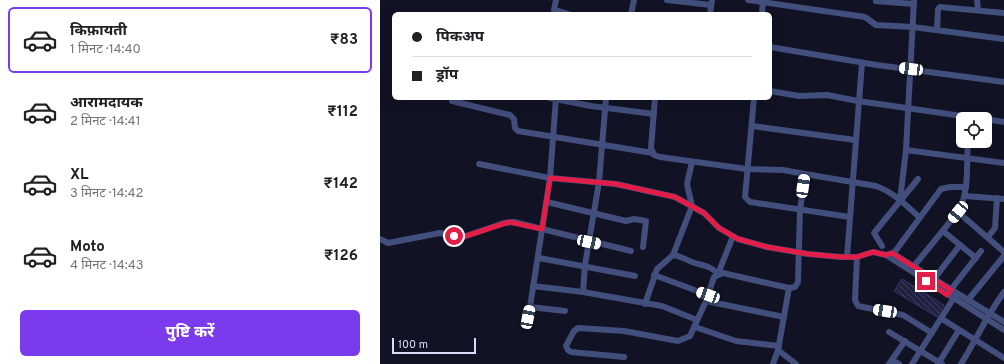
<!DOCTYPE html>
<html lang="hi">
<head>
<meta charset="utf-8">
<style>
  :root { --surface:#fff; --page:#f2f2f2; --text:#202124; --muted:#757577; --line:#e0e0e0; --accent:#7c3aed }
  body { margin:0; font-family:Overpass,"Noto Sans Devanagari",sans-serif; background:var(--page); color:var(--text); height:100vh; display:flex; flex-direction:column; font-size:15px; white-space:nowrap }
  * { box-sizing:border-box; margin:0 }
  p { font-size:13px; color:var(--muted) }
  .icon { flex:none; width:22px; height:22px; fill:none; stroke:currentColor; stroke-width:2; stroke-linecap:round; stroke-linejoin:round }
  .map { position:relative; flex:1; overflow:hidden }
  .panel { display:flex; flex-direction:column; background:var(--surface); width:380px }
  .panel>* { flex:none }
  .top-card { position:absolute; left:12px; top:12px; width:380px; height:88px; border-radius:6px; box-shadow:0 4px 16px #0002; display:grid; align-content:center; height:88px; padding:0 20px; background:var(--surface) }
  .fabs { position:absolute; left:576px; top:112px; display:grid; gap:8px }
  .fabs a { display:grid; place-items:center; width:36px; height:36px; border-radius:6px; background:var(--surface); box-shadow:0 4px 16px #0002; font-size:20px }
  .scale { position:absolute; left:12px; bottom:10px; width:84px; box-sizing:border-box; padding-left:4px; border:2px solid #d8dcfa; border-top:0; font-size:11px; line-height:14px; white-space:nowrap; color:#d8dcfa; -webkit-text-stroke:3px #111223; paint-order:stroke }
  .end { position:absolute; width:18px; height:18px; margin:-9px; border:5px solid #e11d48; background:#fff; box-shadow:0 0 0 2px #fff }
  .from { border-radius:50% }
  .car { position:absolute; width:12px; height:24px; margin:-12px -6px; border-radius:5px; box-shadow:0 0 3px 1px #0007; background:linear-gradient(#fff 24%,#345 0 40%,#fff 0 76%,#345 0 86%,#fff 0) }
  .top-card b { display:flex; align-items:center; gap:14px; height:38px; font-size:15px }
  .top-card b+b { border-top:1px solid var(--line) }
  .top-card i { width:10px; height:10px; background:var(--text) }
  ul { padding:7px 0 0; list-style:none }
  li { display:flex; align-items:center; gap:12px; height:66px; margin:0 8px 6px; padding:0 12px; border:2px solid transparent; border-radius:6px }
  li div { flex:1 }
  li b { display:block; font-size:15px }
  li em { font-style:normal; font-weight:700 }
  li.active { border-color:var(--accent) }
  li>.icon { width:36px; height:36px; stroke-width:1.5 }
  .action { display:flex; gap:8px; margin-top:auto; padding:8px 20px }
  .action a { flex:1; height:46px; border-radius:6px; background:var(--accent); color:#fff; font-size:16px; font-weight:700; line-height:46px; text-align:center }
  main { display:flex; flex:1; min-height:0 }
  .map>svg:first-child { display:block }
</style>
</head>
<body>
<main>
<section class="panel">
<ul>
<li class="active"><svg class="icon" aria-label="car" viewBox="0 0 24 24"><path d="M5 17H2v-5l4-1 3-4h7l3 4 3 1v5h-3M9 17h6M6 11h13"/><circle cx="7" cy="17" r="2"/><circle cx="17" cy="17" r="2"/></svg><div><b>किफ़ायती</b><p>1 मिनट · 14:40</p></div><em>₹83</em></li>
<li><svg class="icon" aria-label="car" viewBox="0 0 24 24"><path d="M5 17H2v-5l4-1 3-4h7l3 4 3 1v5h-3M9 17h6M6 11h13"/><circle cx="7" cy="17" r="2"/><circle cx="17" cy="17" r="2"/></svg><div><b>आरामदायक</b><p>2 मिनट · 14:41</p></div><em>₹112</em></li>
<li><svg class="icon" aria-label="car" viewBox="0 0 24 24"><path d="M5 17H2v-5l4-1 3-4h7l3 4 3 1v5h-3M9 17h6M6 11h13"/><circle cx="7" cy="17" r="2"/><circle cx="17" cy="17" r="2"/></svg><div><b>XL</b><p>3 मिनट · 14:42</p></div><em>₹142</em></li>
<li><svg class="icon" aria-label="car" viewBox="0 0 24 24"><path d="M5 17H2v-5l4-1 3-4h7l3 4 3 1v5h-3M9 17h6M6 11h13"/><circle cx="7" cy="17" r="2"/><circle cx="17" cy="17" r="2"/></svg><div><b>Moto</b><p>4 मिनट · 14:43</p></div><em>₹126</em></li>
</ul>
<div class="action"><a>पुष्टि करें</a></div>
</section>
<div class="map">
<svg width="624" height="364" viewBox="0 0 624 364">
  <defs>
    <pattern id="building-back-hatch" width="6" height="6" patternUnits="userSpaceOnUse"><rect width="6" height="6" fill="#202141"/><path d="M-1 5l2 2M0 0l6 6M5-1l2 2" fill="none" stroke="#40415d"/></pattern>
  </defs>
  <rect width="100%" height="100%" fill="#111223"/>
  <path fill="url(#building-back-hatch)" stroke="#35376a" d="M522,279L564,305L557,317L514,291Z"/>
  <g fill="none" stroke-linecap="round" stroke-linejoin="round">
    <g stroke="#424e7c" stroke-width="6">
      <path d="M176,0L174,10L188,14"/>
      <path d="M287,0L331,5"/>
      <path d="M368,0L485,17L496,25L533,27L624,39"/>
      <path d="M597,0L598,10"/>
      <path d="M496,1L534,4"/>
      <path d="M251,14L254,0"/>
      <path d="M330,14L332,0"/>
      <path d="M382,14L383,0"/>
      <path d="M557,30L558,9L560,7L624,13"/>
      <path d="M390,47L497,65L624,82"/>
      <path d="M390,91L419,96L447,95L478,101L603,119"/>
      <path d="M170,98L211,106L274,114"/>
      <path d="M275,98L271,148L274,155L280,157L367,169L403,170L425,174"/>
      <path d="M374,98L365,197L370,202L470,217"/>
      <path d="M72,101L130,115L134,119L135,128L138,131L273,153"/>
      <path d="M605,119L624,122"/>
      <path d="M372,126L475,140"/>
      <path d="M526,150L624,163"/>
      <path d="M99,164L170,178L236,184L295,197L324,213L339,228L358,239L387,247L428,254L461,257H477L493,252L506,255L512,253L624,322"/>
      <path d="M585,196L624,199"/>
      <path d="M520,200L526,150L534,0"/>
      <path d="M167,202L246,221L254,219L266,221L263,247"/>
      <path d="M578,212L624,252"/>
      <path d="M563,231L596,258"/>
      <path d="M608,237L615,228L617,198"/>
      <path d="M0,239L8,243L60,233L83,237L124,223L134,222L251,251"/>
      <path d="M502,246L494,233L538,179"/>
      <path d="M293,255C300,256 305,259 312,262C322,266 330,265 338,274"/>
      <path d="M506,255L624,330"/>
      <path d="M467,257L482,63"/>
      <path d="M477,257L475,300L478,306L523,315L552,333"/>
      <path d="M511,257L561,189L570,187H586"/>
      <path d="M159,258L255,276"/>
      <path d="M534,266L578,212C590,191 586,165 588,141"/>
      <path d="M338,274L353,236"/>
      <path d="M274,275L328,295"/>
      <path d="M554,279L580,245"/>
      <path d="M153,286L203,292L282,306L317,320"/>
      <path d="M203,292L205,265L219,182L226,98"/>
      <path d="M569,292L601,251"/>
      <path d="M588,300L624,256"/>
      <path d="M326,301L404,317"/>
      <path d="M265,304L277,269L293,255L312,206L307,184L312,162"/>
      <path d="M150,307L185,311"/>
      <path d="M562,319L624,358"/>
      <path d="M144,325L150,307L170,178L176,98"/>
      <path d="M315,327L356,341L399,346"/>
      <path d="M509,332L562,364"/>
      <path d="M398,350L416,364"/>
      <path d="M244,357L191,352L188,350L186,346L194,331L198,328L244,331L298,341L310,336L326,301L334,277L343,273L409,288L415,287L418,282L420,210L425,174L496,186C513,192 526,205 539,217"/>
      <path d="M512,360L519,364"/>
      <path d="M393,364L398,350L409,288"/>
      <path d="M509,364L525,341"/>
      <path d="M532,364L575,296"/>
      <path d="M558,364L579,330"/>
      <path d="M581,364C596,340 607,315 624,292"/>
    </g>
  </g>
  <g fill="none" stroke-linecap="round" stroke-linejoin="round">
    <path stroke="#e11d48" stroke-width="5" d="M74,236L83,237L129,222L162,229L170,178L236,184L295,197L324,213L339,228L358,239L387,247L428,254L461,257H477L493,252L506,255L512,253L571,290L567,295L546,281"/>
  </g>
</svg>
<div class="fabs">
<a><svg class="icon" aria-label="locate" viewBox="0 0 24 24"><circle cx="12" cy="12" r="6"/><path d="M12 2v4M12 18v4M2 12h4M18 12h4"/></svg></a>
</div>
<div class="scale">100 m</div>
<i class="end from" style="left:74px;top:236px"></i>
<i class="end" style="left:546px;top:281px"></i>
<i class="car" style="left:531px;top:69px;rotate:277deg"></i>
<i class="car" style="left:423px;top:186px;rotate:8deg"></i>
<i class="car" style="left:578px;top:212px;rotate:219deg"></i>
<i class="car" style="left:209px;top:242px;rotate:102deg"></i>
<i class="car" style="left:328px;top:295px;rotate:290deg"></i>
<i class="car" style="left:505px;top:311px;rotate:279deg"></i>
<i class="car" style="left:148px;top:317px;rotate:11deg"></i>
<div class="top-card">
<b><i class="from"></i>पिकअप</b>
<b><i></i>ड्रॉप</b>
</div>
</div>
</main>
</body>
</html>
